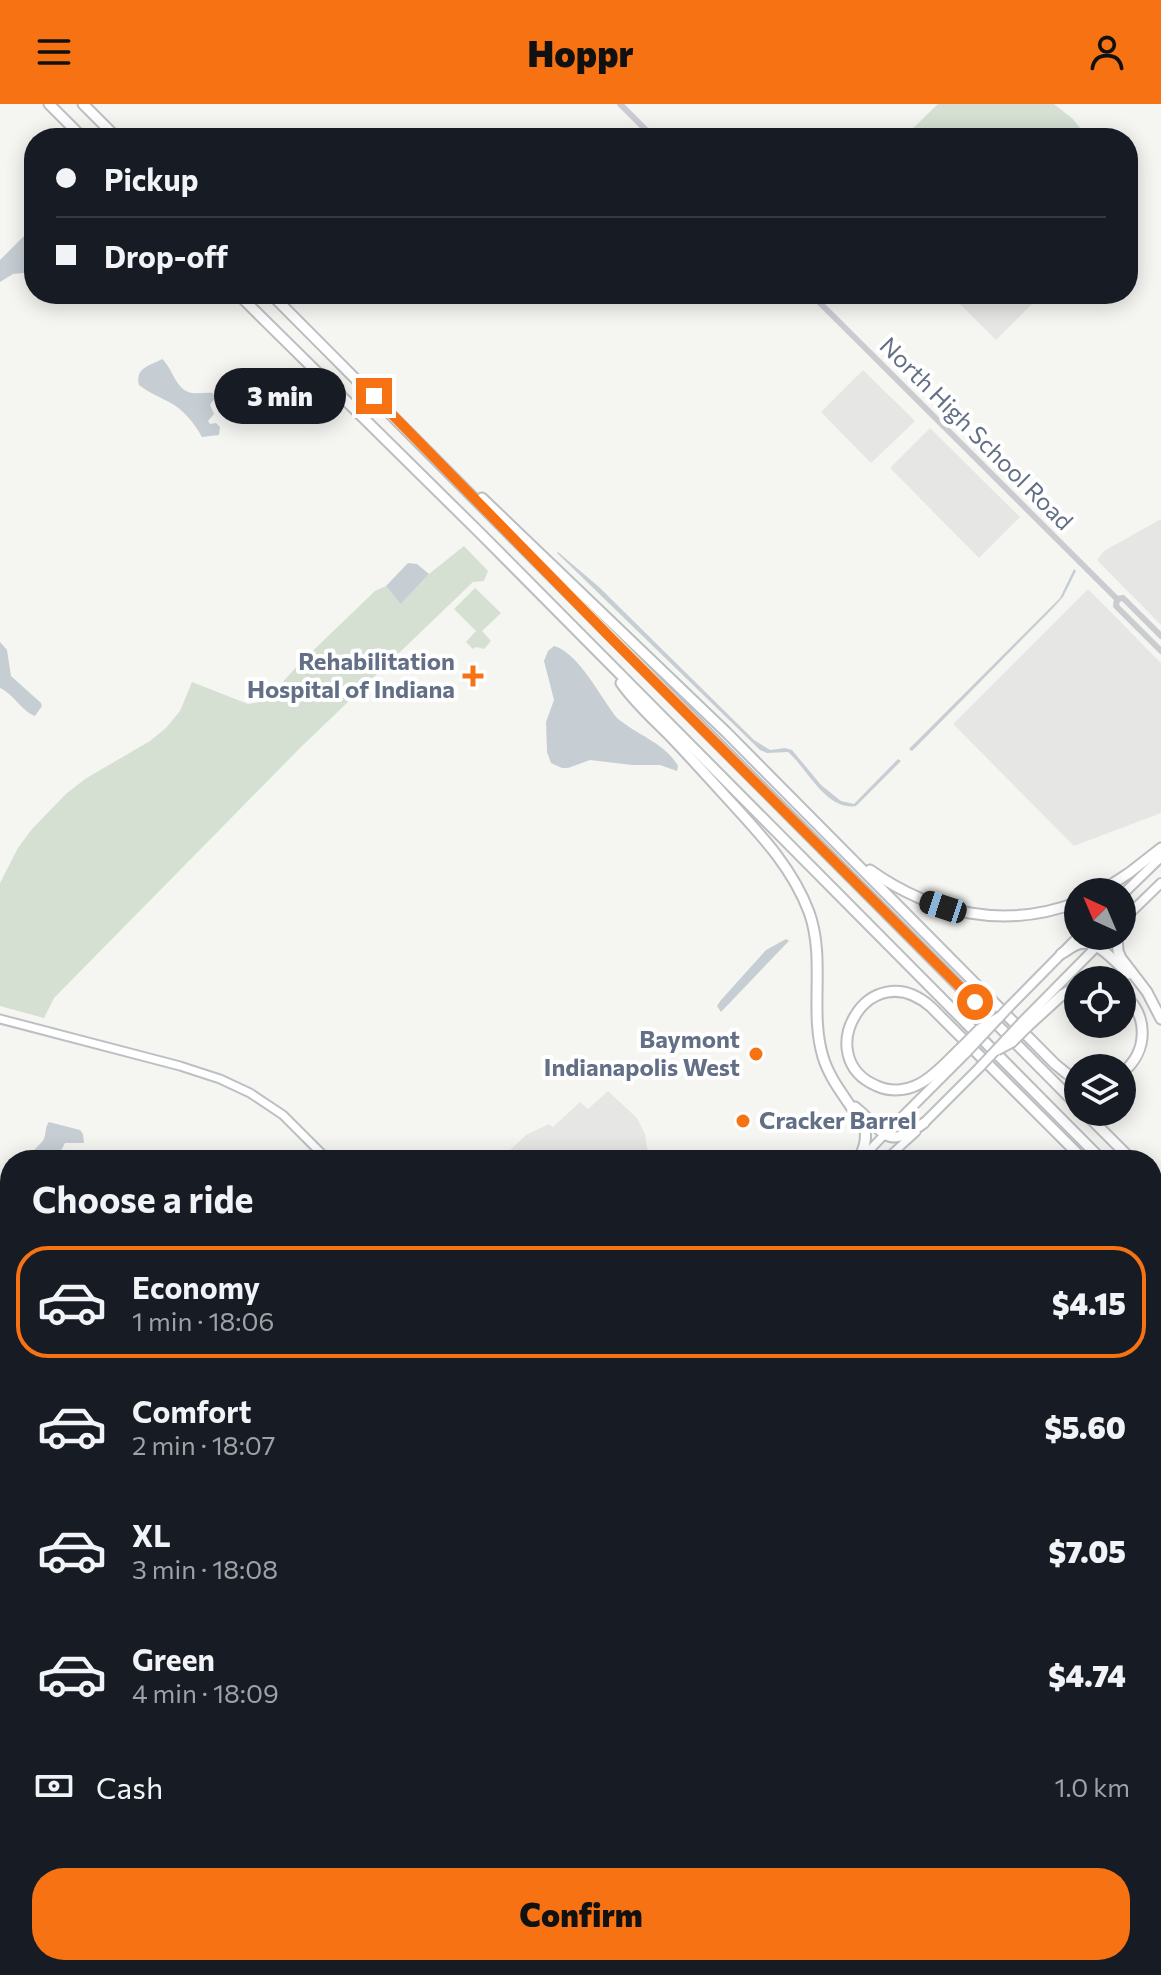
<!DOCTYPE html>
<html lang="en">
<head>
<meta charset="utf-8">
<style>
  :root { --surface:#171b24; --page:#20242c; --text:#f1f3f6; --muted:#9ea1a6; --line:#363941; --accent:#f67213 }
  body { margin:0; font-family:Commissioner,sans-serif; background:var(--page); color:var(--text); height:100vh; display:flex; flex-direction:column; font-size:30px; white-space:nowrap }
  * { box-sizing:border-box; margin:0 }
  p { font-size:26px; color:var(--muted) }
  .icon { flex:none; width:44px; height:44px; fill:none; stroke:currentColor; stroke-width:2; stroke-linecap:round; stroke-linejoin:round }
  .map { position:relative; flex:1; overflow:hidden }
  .details { position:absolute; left:0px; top:1046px; width:1162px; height:826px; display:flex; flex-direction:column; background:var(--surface); border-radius:32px 32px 0 0; box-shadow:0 4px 20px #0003 }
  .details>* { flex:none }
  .guide { position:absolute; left:24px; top:24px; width:1114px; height:176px; border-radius:32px; box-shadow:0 4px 20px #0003; display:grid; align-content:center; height:176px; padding:0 32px; background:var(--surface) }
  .needle { width:52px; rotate:316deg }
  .fabs { position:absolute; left:1064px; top:774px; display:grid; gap:16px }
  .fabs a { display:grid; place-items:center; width:72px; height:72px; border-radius:50%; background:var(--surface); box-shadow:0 4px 20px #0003; font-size:40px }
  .end { position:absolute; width:36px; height:36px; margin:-18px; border:10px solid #f67213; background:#fff; box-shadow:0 0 0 4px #fff }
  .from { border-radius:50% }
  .bubble { position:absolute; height:56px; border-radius:28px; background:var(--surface); box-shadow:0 4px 20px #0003; font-size:26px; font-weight:800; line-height:56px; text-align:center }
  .car { position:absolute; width:24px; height:48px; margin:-24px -12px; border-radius:10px; box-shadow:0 0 6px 2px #0007; background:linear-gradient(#222 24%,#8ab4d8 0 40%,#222 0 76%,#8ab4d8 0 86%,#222 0) }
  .guide b { display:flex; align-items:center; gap:28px; height:76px; font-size:30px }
  .guide b+b { border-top:2px solid var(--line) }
  .guide i { width:20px; height:20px; background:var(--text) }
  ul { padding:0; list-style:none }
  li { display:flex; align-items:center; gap:24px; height:112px; margin:0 16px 12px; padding:0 16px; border:4px solid transparent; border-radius:32px }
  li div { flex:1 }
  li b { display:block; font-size:30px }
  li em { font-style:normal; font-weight:800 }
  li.active { border-color:var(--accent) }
  li>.icon { width:72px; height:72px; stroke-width:1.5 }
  h2 { padding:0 32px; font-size:36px; line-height:96px }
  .pay { display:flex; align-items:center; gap:20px; height:88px; padding:0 32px; font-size:30px }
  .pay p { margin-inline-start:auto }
  .cta { display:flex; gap:16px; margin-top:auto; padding:16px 32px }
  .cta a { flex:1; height:92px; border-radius:32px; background:var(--accent); color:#111; font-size:32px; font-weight:800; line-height:92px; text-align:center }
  header { display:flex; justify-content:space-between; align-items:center; height:104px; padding:0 32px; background:var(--accent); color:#111; font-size:36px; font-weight:800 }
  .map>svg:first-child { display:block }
</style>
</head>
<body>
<header><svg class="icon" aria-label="menu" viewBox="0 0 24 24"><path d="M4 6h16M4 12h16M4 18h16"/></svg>Hoppr<svg class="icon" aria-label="person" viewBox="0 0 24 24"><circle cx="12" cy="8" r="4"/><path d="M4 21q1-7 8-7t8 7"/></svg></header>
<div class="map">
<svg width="1161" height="1871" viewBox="0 0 1161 1871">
  <rect width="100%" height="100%" fill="#f5f6f2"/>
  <g fill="#e6e7e5">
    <path d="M950,190H1042L996,236Z"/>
    <path d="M863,266L915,317L871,359L821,308Z"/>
    <path d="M930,324L1020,413L979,454L890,364Z"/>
    <path d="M1161,415V521L1097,456L1104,447Z"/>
    <path d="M1088,485L1161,559V709L1074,742L953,620Z"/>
    <path d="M608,987L637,1014L645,1030L648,1050L646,1056H500L526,1031L549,1020L553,1023L580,998L588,1005Z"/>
  </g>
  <g fill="#d5dfd2">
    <path d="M938,0H1054L1073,15L1088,34H903Z"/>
    <path d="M464,442L488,467L484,477L473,478L301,643L54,894L44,914L0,902V779L18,744L32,725L66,690L85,675L150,637L166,624L180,607L192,578L248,600L261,598L270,592L298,561L375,487L386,482L402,499L429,470Z"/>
    <path d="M475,484L501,509L482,527L491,537L484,545L476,543L473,545L466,538L476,527L454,505Z"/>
  </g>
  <g fill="#c6ced4">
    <path d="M29,131L34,132V168L13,170L0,178V156L23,133Z"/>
    <path d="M162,255C173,264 175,286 192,289C199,290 206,288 213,289L215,294L210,301L214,310L208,317L210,320L216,319L220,323L219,331L202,333C195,320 183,305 169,298C158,292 149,289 139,281C135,263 150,262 162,255Z"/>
    <path d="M558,448L599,483L754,636L770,646L785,644L792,646L821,681L841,697L854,700L898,655L901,657L856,702C826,707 807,664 788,648L767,649L760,646L586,477L557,449Z"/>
    <path d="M408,459L417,460L429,470L401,500L386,482Z"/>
    <path d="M1074,465L1076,467L1063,493L1054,503L926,633L912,647L909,645L1060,494Z"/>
    <path d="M0,538L7,546L11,572L41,599L42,602L35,612C21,607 14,590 0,584Z"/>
    <path d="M554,542C578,548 601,594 617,614C637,631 665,639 678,662L677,667L660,661H632L590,656L568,664H562L551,659L547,648L546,618L554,596L544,557L548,547Z"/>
    <path d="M786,835L789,837L786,840L721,908L717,902L721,896L766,846Z"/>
    <path d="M49,1018L80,1026L83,1030L84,1039H65L56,1056H24L42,1038C47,1032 44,1024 49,1018Z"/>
    <path d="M1157,1220L1161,1221V1284L1152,1277V1230Z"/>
    <path d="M5,1288L10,1289V1338L0,1323V1294Z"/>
  </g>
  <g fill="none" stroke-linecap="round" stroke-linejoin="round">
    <g stroke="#bcbfc4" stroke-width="11">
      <g id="secondary">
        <path d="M0,915L180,962L220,975L250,989L283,1011L328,1056"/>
        <path d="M861,1055L884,1031"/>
        <path d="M885,1056L916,1028"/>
        <path d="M59,1871L68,1862"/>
        <path d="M78,1871L87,1862"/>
      </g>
    </g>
    <g stroke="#bcbfc3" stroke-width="12">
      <g id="primary">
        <path d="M1122,791L1161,753"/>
        <path d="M1125,814L1161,779"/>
        <path d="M1009,903L1079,832"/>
        <path d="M1023,917L1107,832"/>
        <path d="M924,1019L980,963"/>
        <path d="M884,1031L966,949"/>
      </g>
    </g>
    <g stroke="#bbbdc0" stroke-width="13">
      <g id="motorway">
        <path d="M49,0L83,34"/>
        <path d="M83,0L117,34"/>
        <path d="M238,190L482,431L1102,1056"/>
        <path d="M271,190L1078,1002"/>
        <path d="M482,394L726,628L1055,960L1066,969L1078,976"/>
        <path d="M621,579C635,599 653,615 670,632C690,653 709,674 728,695C760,730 792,763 809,808C826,855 809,907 823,953C829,973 842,989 853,1006C857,1013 863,1019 865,1027C867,1038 863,1047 858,1056"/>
        <path d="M870,766C932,810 1005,826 1078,798"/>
        <path d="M1100,788L1129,769L1161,744"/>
        <path d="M1122,819L1128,811"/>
        <path d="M1117,832L1118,847L1121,854L1147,888L1161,915"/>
        <path d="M1061,850C1067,847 1073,841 1079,840C1099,835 1116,860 1129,870"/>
        <path d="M1122,889C1149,910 1149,947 1122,969"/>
        <path d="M1028,922L1062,891L1078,882"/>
        <path d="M961,944C948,956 935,972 919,980C906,987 890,988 877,982C809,954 869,848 931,903L1084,1056"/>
        <path d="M855,1003C885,1027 885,1048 924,1019"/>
        <path d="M1084,1008L1132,1056"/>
        <path d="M954,1056L990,1053L1025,1056"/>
        <path d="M1152,1076L1161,1085"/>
        <path d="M1152,1106L1161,1115"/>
        <path d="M1152,1125L1161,1133"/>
      </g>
    </g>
    <g stroke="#caccd0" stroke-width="6">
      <path d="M620,0L654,34"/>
      <path d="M811,190L1117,495L1123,494L1161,532"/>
      <path d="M1117,495L1116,502L1161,547"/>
      <path d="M1152,1437L1161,1464"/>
      <path d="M1152,1766L1161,1757"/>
      <path d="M1048,1871L1057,1862"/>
    </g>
    <use href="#secondary" stroke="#fff" stroke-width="7"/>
    <use href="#primary" stroke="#fff" stroke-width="8"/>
    <use href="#motorway" stroke="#fff" stroke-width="9"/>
    <g stroke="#bcbfc3" stroke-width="12" stroke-linecap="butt">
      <g id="primary-bridge">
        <path d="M966,949L1009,903"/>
        <path d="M980,963L1023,917"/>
      </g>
    </g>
    <g stroke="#bbbdc0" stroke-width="13" stroke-linecap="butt">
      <g id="motorway-bridge">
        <path d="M961,944L980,925L998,914"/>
        <path d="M997,946L1012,938L1028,922"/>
      </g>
    </g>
    <use href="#primary-bridge" stroke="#fff" stroke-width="8"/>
    <use href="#motorway-bridge" stroke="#fff" stroke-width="9"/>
  </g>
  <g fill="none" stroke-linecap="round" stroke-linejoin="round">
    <path stroke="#f67213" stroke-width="10" d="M374,292L609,532L975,898"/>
  </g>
  <g fill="#f67213" stroke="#fff" stroke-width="3">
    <path d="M469 560h8v8h8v8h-8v8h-8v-8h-8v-8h8z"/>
    <circle cx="756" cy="950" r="8"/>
    <circle cx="743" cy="1017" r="8"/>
  </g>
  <g text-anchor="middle" stroke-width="8" stroke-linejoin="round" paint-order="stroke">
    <g font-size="24" fill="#626f86" stroke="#fff">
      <text transform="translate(976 330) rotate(45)" y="8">North High School Road</text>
    </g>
    <g font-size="24" font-weight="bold" fill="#626f86" stroke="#fff" text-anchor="end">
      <text x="455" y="566">Rehabilitation<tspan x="455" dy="28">Hospital of Indiana</tspan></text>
      <text x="740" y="944">Baymont<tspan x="740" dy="28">Indianapolis West</tspan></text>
      <text x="759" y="1025" text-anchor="start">Cracker Barrel</text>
    </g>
  </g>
</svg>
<div class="fabs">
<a><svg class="needle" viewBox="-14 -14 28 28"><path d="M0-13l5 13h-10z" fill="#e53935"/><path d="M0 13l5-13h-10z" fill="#9ea1a6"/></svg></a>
<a><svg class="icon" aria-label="locate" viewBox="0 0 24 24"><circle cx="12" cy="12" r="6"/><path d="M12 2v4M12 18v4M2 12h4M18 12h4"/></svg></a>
<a><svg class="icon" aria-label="layers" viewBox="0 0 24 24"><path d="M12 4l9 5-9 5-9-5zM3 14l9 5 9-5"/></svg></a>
</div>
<i class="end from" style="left:975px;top:898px"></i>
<i class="end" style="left:374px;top:292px"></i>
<div class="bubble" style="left:214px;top:264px;width:132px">3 min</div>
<i class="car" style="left:943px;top:803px;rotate:288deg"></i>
<div class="guide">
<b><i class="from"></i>Pickup</b>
<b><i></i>Drop-off</b>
</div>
<section class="details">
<h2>Choose a ride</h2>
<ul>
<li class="active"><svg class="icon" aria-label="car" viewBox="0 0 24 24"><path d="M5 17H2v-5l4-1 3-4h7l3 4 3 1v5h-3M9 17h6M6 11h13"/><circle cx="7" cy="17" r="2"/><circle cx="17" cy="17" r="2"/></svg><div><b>Economy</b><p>1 min · 18:06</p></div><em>$4.15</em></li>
<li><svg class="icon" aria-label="car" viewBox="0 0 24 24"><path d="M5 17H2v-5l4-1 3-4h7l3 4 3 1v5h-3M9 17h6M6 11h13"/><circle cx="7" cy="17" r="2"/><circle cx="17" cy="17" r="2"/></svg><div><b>Comfort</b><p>2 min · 18:07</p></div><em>$5.60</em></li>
<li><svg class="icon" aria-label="car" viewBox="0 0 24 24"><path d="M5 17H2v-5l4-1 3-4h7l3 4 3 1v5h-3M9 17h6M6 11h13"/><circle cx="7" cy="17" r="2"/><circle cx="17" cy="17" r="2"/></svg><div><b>XL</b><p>3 min · 18:08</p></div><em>$7.05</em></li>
<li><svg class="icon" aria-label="car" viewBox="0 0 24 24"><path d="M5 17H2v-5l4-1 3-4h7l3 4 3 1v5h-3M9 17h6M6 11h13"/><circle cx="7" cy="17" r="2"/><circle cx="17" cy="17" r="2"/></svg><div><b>Green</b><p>4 min · 18:09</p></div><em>$4.74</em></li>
</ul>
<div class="pay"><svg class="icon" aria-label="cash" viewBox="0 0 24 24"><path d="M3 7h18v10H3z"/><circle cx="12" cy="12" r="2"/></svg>Cash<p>1.0 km</p></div>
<div class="cta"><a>Confirm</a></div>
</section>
</div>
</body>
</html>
